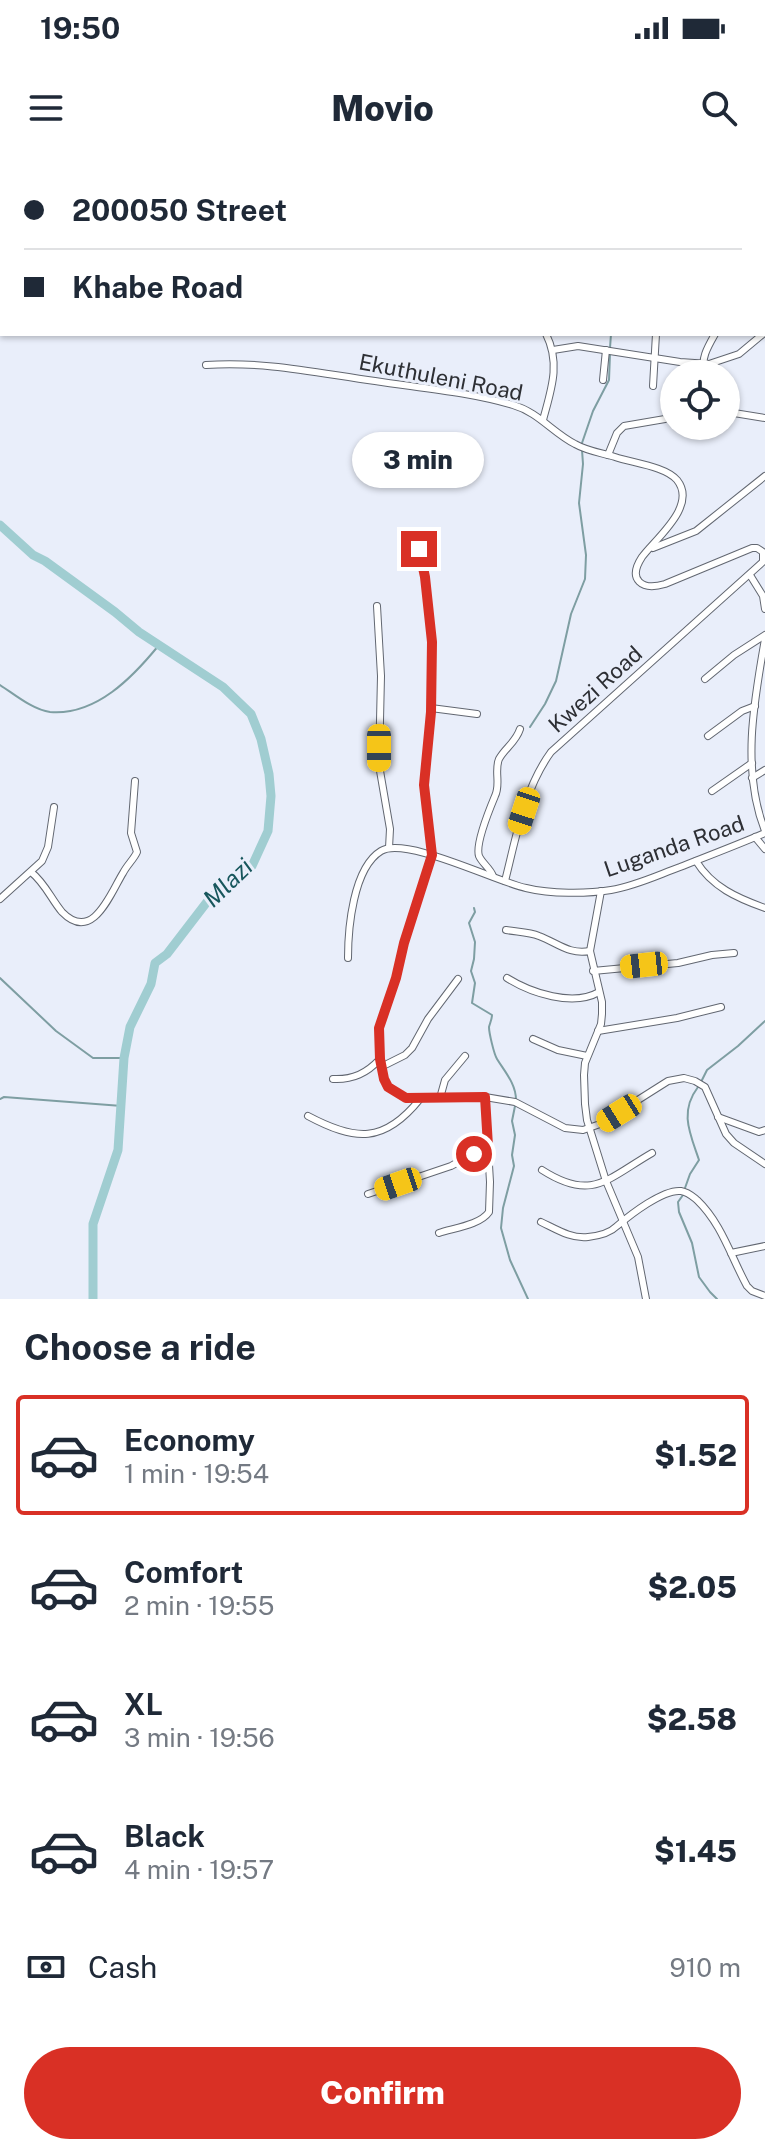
<!DOCTYPE html>
<html lang="en">
<head>
<meta charset="utf-8">
<style>
  :root { --surface:#fff; --page:#f2f2f3; --text:#1f2937; --muted:#747a83; --line:#e0e1e3; --accent:#d93025 }
  body { margin:0; font-family:"Public Sans",sans-serif; background:var(--page); color:var(--text); height:100vh; display:flex; flex-direction:column; font-size:30px; white-space:nowrap }
  * { box-sizing:border-box; margin:0 }
  p { font-size:26px; color:var(--muted) }
  .icon { flex:none; width:44px; height:44px; fill:none; stroke:currentColor; stroke-width:2; stroke-linecap:round; stroke-linejoin:round }
  .map { position:relative; height:1139px; overflow:hidden }
  .panel { display:flex; flex-direction:column; background:var(--surface); flex:1 }
  .panel>* { flex:none }
  .hud { position:absolute; left:0px; top:0px; width:766px; height:176px; box-shadow:0 2px 6px #0004; display:grid; align-content:center; height:176px; padding:0 24px; background:var(--surface) }
  .buttons { position:absolute; left:660px; top:200px; display:grid; gap:16px }
  .buttons a { display:grid; place-items:center; width:80px; height:80px; border-radius:50%; background:var(--surface); box-shadow:0 2px 6px #0004; font-size:40px }
  .end { position:absolute; width:36px; height:36px; margin:-18px; border:10px solid #d93025; background:#fff; box-shadow:0 0 0 4px #fff }
  .from { border-radius:50% }
  .bubble { position:absolute; height:56px; border-radius:28px; background:var(--surface); box-shadow:0 2px 6px #0004; font-size:26px; font-weight:800; line-height:56px; text-align:center }
  .car { position:absolute; width:24px; height:48px; margin:-24px -12px; border-radius:10px; box-shadow:0 0 6px 2px #0007; background:linear-gradient(#f5c518 24%,#345 0 40%,#f5c518 0 76%,#345 0 86%,#f5c518 0) }
  .hud b { display:flex; align-items:center; gap:28px; height:76px; font-size:30px }
  .hud b+b { border-top:2px solid var(--line) }
  .hud i { width:20px; height:20px; background:var(--text) }
  ul { padding:0; list-style:none }
  li { display:flex; align-items:center; gap:24px; height:120px; margin:0 16px 12px; padding:0 8px; border:4px solid transparent; border-radius:8px }
  li div { flex:1 }
  li b { display:block; font-size:30px }
  li em { font-style:normal; font-weight:800 }
  li.on { border-color:var(--accent) }
  li>.icon { width:72px; height:72px; stroke-width:1.5 }
  h2 { padding:0 24px; font-size:36px; line-height:96px }
  .pay { display:flex; align-items:center; gap:20px; height:88px; padding:0 24px; font-size:30px }
  .pay p { margin-inline-start:auto }
  .cta { display:flex; gap:16px; margin-top:auto; padding:16px 24px }
  .cta a { flex:1; height:92px; border-radius:48px; background:var(--accent); color:#fff; font-size:32px; font-weight:800; line-height:92px; text-align:center }
  .status { display:flex; justify-content:space-between; align-items:center; height:56px; padding:0 40px; background:var(--surface); direction:ltr }
  .status svg { height:22px; fill:currentColor }
  header { display:flex; justify-content:space-between; align-items:center; height:104px; padding:0 24px; background:var(--surface); font-size:36px; font-weight:800 }
  .map>svg:first-child { display:block }
</style>
</head>
<body>
<div class="status"><b>19:50</b><svg viewBox="0 0 49 12"><path d="M0 12V9h3v3zM5 12V6h3v6zM10 12V3h3v9zM15 12V0h3v12zM26 1h20v11H26zM47 4h2v5h-2z"/></svg></div>
<header><svg class="icon" aria-label="menu" viewBox="0 0 24 24"><path d="M4 6h16M4 12h16M4 18h16"/></svg>Movio<svg class="icon" aria-label="search" viewBox="0 0 24 24"><circle cx="10" cy="10" r="6"/><path d="M15 15l6 6"/></svg></header>
<div class="map">
<svg width="765" height="1139" viewBox="0 0 765 1139">
  <rect width="100%" height="100%" fill="#e9eefa"/>
  <g fill="none" stroke-linecap="round" stroke-linejoin="round">
    <g stroke="#7e9ea2" stroke-width="2">
      <path d="M473,0L475,2"/>
      <path d="M764,11L765,9"/>
      <path d="M764,30H765"/>
      <path d="M610,188L611,174"/>
      <path d="M582,283L593,251L609,220L610,194"/>
      <path d="M0,525C14,534 33,550 50,552C96,556 133,517 159,485"/>
      <path d="M530,567L545,544L556,521L571,454L585,419L586,395L579,343L583,304L582,290"/>
      <path d="M474,748L475,752L469,763L475,782L474,799L471,811L475,823L472,843L492,855C492,859 490,863 489,867C489,873 494,894 497,899C505,912 516,924 516,940"/>
      <path d="M0,818L56,871L93,898H124"/>
      <path d="M701,922L707,910L738,886L765,861"/>
      <path d="M0,939L4,937L122,946"/>
      <path d="M515,946L512,961L515,975L512,995L514,1006L503,1048L501,1068L510,1100L528,1139"/>
      <path d="M685,1028L690,1014L699,1000C690,973 679,952 698,927"/>
      <path d="M683,1035L678,1042L679,1052L692,1083L699,1117L710,1132L717,1139"/>
    </g>
    <g stroke="#a0cdd1" stroke-width="9">
      <path d="M136,2L139,0"/>
      <path d="M0,67L2,66"/>
      <path d="M0,365L33,395L45,401L115,452L139,472L223,527L251,554L261,579L269,614L271,636L268,671L252,706L210,738L167,794L155,803L151,824L130,867L124,898L118,990L93,1064V1139"/>
    </g>
    <g stroke="#626771" stroke-width="8">
      <g id="minor">
        <path d="M42,2L43,0"/>
        <path d="M490,2L491,0"/>
        <path d="M0,23H2"/>
        <path d="M764,123H765"/>
        <path d="M553,190L578,186L680,202L709,204L739,194L763,174"/>
        <path d="M206,205C265,201 317,213 375,221C421,228 469,232 513,245C538,252 553,273 575,284C587,291 602,293 615,297C632,303 665,306 677,320C698,346 655,379 642,397C627,420 642,431 665,424L752,388H757L763,392V401"/>
        <path d="M704,214C701,198 707,188 715,174"/>
        <path d="M603,220L606,190"/>
        <path d="M653,226L656,174"/>
        <path d="M726,250L734,253L765,258"/>
        <path d="M543,260C551,230 561,204 546,174"/>
        <path d="M608,295L617,273L624,266L665,259"/>
        <path d="M413,378L419,389L424,408L432,482L431,552L424,625L432,695L404,783L396,818L379,868L380,899L384,919L388,927L406,938L485,937L515,942L565,968L583,970L600,964L668,921L684,918L695,921L705,927L726,974L734,983L765,1004"/>
        <path d="M653,388L696,371L765,316"/>
        <path d="M750,415L763,436L765,449"/>
        <path d="M377,446L381,516L379,605L390,669L389,688"/>
        <path d="M765,479C754,541 741,610 765,671"/>
        <path d="M705,519L734,495L765,475"/>
        <path d="M431,548L477,554"/>
        <path d="M708,576L742,551L755,546"/>
        <path d="M752,618L765,610"/>
        <path d="M712,631L752,603"/>
        <path d="M755,677L765,689"/>
        <path d="M696,701C712,727 737,738 765,748"/>
        <path d="M31,712C45,723 51,739 62,752C93,784 111,732 123,713C127,705 134,699 137,692L131,673L135,621"/>
        <path d="M493,716C490,708 482,703 479,696C475,684 490,648 495,636C501,624 494,611 499,599C505,588 516,582 520,569"/>
        <path d="M505,721C516,678 524,629 551,592L765,400"/>
        <path d="M601,731L590,791L602,842V854L601,864L585,903L584,915L585,944L587,960L606,1021L638,1097L646,1139"/>
        <path d="M0,739L42,701L48,687L54,647"/>
        <path d="M506,770C517,772 529,772 539,776C558,783 569,795 590,791"/>
        <path d="M348,798C348,769 353,708 381,691C406,676 497,722 526,728C551,734 586,734 611,730C635,726 658,715 680,707C708,696 737,685 765,673"/>
        <path d="M593,811L678,803L712,795L734,793"/>
        <path d="M507,818C531,833 573,847 599,832"/>
        <path d="M598,871L677,858L721,847"/>
        <path d="M533,879L558,890L587,896"/>
        <path d="M381,907L405,895L412,888L428,859L458,819"/>
        <path d="M333,919C353,920 367,913 380,899"/>
        <path d="M440,938L445,920L465,896"/>
        <path d="M308,956C355,981 384,984 420,939"/>
        <path d="M718,957L759,972L765,970"/>
        <path d="M542,1010C592,1042 607,1019 652,993"/>
        <path d="M368,1034L451,1006L488,986"/>
        <path d="M541,1062C556,1069 571,1079 588,1077C597,1076 610,1073 617,1066C630,1055 663,1029 681,1031C688,1032 692,1036 697,1040C722,1064 731,1097 747,1126L752,1131L765,1136"/>
        <path d="M439,1073C454,1068 480,1065 489,1052L490,1022L485,937"/>
        <path d="M731,1093L765,1086"/>
      </g>
    </g>
    <use href="#minor" stroke="#fff" stroke-width="6"/>
  </g>
  <g fill="none" stroke-linecap="round" stroke-linejoin="round">
    <path stroke="#d93025" stroke-width="10" d="M419,389L425,417L432,482L431,552L424,625L432,695L404,783L396,818L379,868L380,899L384,919L388,927L406,938L485,937L488,986L474,994"/>
  </g>
  <g text-anchor="middle" stroke-width="6" stroke-linejoin="round" paint-order="stroke">
    <g font-size="22" fill="#2d2f34" stroke="#e9eefa">
      <text transform="translate(441 217) rotate(11)" y="8">Ekuthuleni Road</text>
      <text transform="translate(595 529) rotate(-42)" y="8">Kwezi Road</text>
      <text transform="translate(674 686) rotate(-19)" y="8">Luganda Road</text>
    </g>
    <g font-size="24" font-style="italic" fill="#17565c" stroke="#e9eefa">
      <text transform="translate(228 723) rotate(-44)" y="8">Mlazi</text>
    </g>
  </g>
</svg>
<div class="buttons">
<a><svg class="icon" aria-label="locate" viewBox="0 0 24 24"><circle cx="12" cy="12" r="6"/><path d="M12 2v4M12 18v4M2 12h4M18 12h4"/></svg></a>
</div>
<i class="end from" style="left:474px;top:994px"></i>
<i class="end" style="left:419px;top:389px"></i>
<div class="bubble" style="left:352px;top:272px;width:132px">3 min</div>
<i class="car" style="left:379px;top:588px;rotate:180deg"></i>
<i class="car" style="left:524px;top:651px;rotate:198deg"></i>
<i class="car" style="left:644px;top:805px;rotate:264deg"></i>
<i class="car" style="left:619px;top:953px;rotate:238deg"></i>
<i class="car" style="left:398px;top:1024px;rotate:251deg"></i>
<div class="hud">
<b><i class="from"></i>200050 Street</b>
<b><i></i>Khabe Road</b>
</div>
</div>
<section class="panel">
<h2>Choose a ride</h2>
<ul>
<li class="on"><svg class="icon" aria-label="car" viewBox="0 0 24 24"><path d="M5 17H2v-5l4-1 3-4h7l3 4 3 1v5h-3M9 17h6M6 11h13"/><circle cx="7" cy="17" r="2"/><circle cx="17" cy="17" r="2"/></svg><div><b>Economy</b><p>1 min · 19:54</p></div><em>$1.52</em></li>
<li><svg class="icon" aria-label="car" viewBox="0 0 24 24"><path d="M5 17H2v-5l4-1 3-4h7l3 4 3 1v5h-3M9 17h6M6 11h13"/><circle cx="7" cy="17" r="2"/><circle cx="17" cy="17" r="2"/></svg><div><b>Comfort</b><p>2 min · 19:55</p></div><em>$2.05</em></li>
<li><svg class="icon" aria-label="car" viewBox="0 0 24 24"><path d="M5 17H2v-5l4-1 3-4h7l3 4 3 1v5h-3M9 17h6M6 11h13"/><circle cx="7" cy="17" r="2"/><circle cx="17" cy="17" r="2"/></svg><div><b>XL</b><p>3 min · 19:56</p></div><em>$2.58</em></li>
<li><svg class="icon" aria-label="car" viewBox="0 0 24 24"><path d="M5 17H2v-5l4-1 3-4h7l3 4 3 1v5h-3M9 17h6M6 11h13"/><circle cx="7" cy="17" r="2"/><circle cx="17" cy="17" r="2"/></svg><div><b>Black</b><p>4 min · 19:57</p></div><em>$1.45</em></li>
</ul>
<div class="pay"><svg class="icon" aria-label="cash" viewBox="0 0 24 24"><path d="M3 7h18v10H3z"/><circle cx="12" cy="12" r="2"/></svg>Cash<p>910 m</p></div>
<div class="cta"><a>Confirm</a></div>
</section>
</body>
</html>
